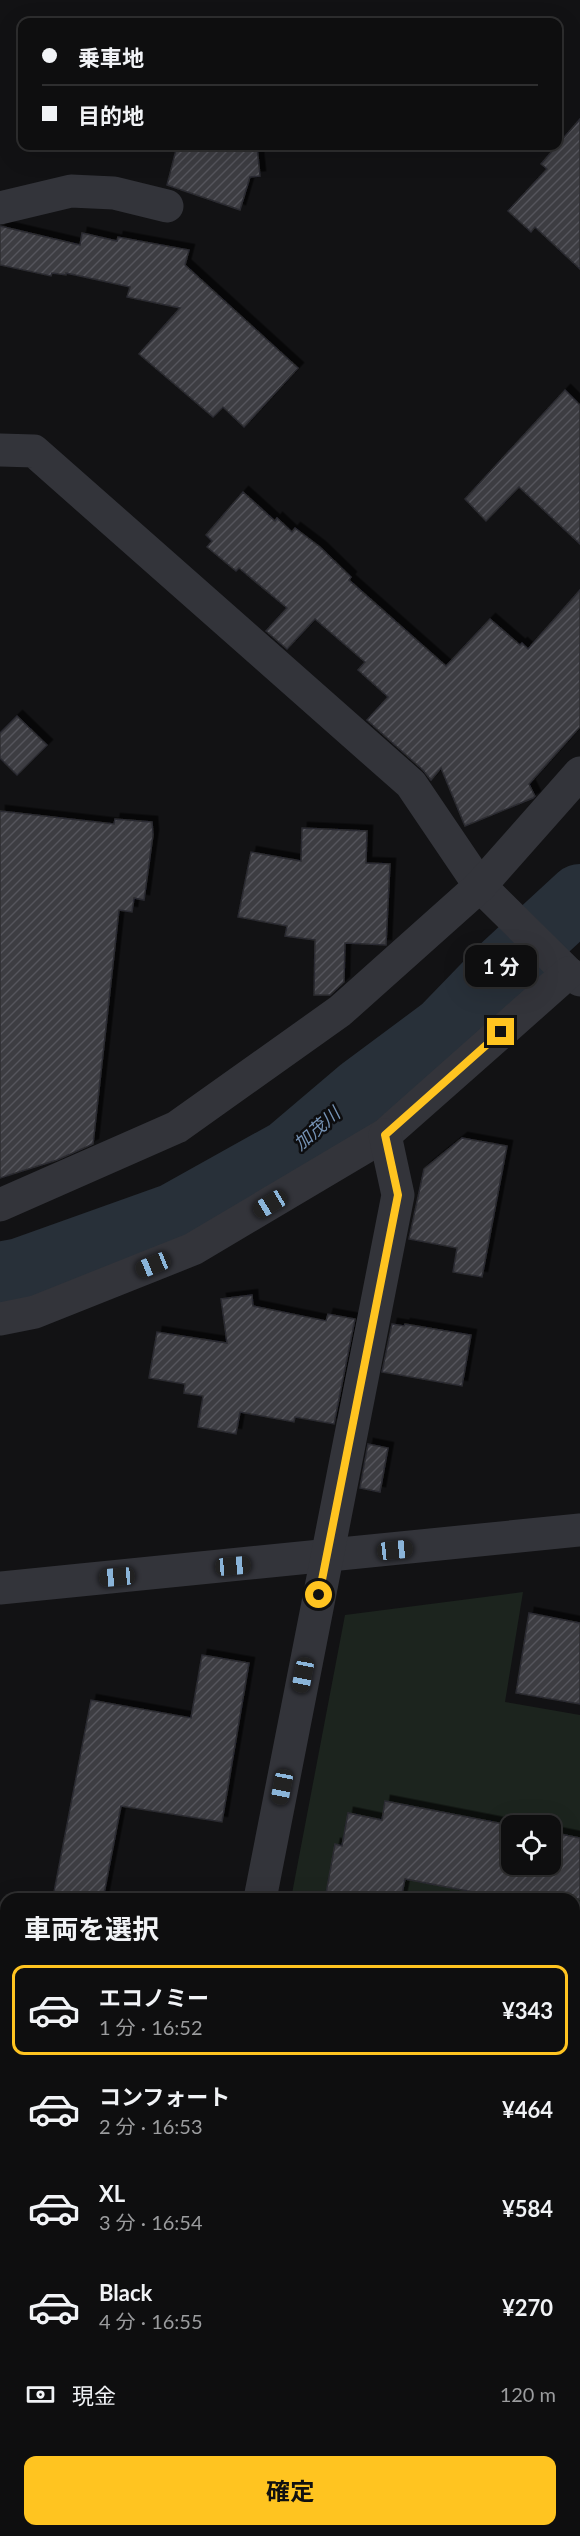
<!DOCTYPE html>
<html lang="ja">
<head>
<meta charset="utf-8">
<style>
  :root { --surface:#0e0e0f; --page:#1c1c1d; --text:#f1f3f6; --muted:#9b9c9e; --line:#2e2e2f; --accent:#ffc420 }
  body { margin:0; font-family:Lato,"Noto Sans JP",sans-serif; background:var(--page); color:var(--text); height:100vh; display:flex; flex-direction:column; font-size:22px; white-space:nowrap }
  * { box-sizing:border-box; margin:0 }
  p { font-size:20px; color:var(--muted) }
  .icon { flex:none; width:33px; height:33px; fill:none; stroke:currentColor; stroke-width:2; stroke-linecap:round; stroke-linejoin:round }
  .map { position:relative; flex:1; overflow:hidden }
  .side { position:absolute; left:0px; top:1893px; width:580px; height:644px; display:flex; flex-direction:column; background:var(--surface); border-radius:18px 18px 0 0; box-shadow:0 6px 24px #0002,0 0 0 2px var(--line) }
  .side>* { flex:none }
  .banner { position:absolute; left:18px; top:18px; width:544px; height:132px; border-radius:12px; box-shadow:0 6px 24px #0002,0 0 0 2px var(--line); display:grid; align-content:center; height:132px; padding:0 24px; background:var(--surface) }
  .tools { position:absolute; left:501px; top:1815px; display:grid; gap:12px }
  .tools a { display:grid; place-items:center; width:60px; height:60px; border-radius:12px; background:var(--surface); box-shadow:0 6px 24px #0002,0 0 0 2px var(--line); font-size:30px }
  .end { position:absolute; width:27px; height:27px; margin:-14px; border:8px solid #ffc420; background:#111; box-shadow:0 0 0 3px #111 }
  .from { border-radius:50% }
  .bubble { position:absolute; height:42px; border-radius:12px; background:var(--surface); box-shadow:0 6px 24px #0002,0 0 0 2px var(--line); font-size:20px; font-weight:700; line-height:42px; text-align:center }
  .car { position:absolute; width:18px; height:36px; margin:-18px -9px; border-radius:8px; box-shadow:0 0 4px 2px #0007; background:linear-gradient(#222 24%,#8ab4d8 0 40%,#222 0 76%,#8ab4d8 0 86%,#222 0) }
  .banner b { display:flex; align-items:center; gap:21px; height:57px; font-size:22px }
  .banner b+b { border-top:2px solid var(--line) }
  .banner i { width:15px; height:15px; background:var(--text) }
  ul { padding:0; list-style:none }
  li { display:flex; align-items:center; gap:18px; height:90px; margin:0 12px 9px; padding:0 12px; border:3px solid transparent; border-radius:12px }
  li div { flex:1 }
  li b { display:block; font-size:22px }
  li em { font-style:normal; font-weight:700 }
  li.on { border-color:var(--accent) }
  li>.icon { width:54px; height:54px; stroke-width:1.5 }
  h2 { padding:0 24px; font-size:27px; line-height:72px }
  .pay { display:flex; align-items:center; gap:15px; height:66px; padding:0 24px; font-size:22px }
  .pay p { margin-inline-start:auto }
  .action { display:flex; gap:12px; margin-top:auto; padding:12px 24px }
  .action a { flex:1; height:69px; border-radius:12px; background:var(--accent); color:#111; font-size:24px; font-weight:700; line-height:69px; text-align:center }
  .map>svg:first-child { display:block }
</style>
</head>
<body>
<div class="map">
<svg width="580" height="2536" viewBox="0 0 580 2536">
  <defs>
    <pattern id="building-hatch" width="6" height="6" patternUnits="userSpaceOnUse" patternTransform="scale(1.5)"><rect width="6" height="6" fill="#3c3c42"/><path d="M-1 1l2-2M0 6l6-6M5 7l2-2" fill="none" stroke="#55555b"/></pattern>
    <filter id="shadow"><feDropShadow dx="5.5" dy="-5.5" stdDeviation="0" flood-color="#0009"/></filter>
  </defs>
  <rect width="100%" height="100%" fill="#121214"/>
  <path fill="#1c241e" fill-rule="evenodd" d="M523,1592L505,1702L580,1715V2308L574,2307V1899H291L345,1615ZM512,1826H550V1864H512Z"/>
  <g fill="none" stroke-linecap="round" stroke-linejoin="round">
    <path stroke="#283039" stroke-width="66" d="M0,1275L20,1271L174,1216L289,1152L362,1090L444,1029L504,967L580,897"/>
  </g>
  <g fill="url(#building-hatch)" stroke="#2c2c30" stroke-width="1.5" filter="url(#shadow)">
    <path d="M580,119V269L535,227L531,232L508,211L547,169L541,164Z"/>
    <path d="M177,146H257L260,176L250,177L240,210L167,185Z"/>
    <path d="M0,226L80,245L82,233L117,241L118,237L189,250L185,265L298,368L244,427L223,407L213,417L139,354L180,308L127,297L130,287L66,273V275L52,273L51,276L0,265Z"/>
    <path d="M565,390L580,405V544L519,487L486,521L465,499Z"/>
    <path d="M243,492L275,521L277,518L292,532L295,528L320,547L351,577L349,580L446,666L490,619L520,645L522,643L528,649L580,590V727L529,784L535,796L533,798L465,826L441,768L431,780L423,770L367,720L388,697L358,670L365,662L315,619L287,649L266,631L287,608L239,568L236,571L207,547L212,541L206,535Z"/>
    <path d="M17,716L47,745L17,775L0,758V733Z"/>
    <path d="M0,811L114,824L115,819L152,822L153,835L144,900L134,898L132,912L119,910L93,1144L57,1160L0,1178Z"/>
    <path d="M302,828L367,831L366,863L390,864L386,945L345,943L344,982L330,995H314L315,940L285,936L287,926L238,917L251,852L301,861Z"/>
    <path d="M462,1138L507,1146L482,1277L453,1272L457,1248L409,1239L424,1169Z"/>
    <path d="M252,1295L253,1306L326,1321L328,1314L355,1319L334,1424L295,1417L294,1422L240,1412L236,1434L198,1427L203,1396L184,1393L185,1384L149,1378L157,1332L227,1343L221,1299Z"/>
    <path d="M392,1324L404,1326L405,1324L471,1335L462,1386L382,1372Z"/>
    <path d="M368,1444L388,1448L380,1492L360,1488Z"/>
    <path d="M529,1613L580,1623V1704L516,1693Z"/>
    <path d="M202,1655L249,1663L222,1822L121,1806L103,1899L54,1892L91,1700L191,1718Z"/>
    <path d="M385,1801L514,1826H512V1864H550V1832L580,1838V1899H509L405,1879L401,1899H325L335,1844L342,1846L348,1813L382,1820Z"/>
  </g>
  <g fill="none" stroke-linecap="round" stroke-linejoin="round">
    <g stroke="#33343a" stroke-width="33">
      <path d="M0,208L71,191L114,193L167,206"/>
      <path d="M0,450L34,451L411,784L480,886L568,973L580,980"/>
      <path d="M0,1205L177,1127L340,1011L480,886L580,773"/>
      <path d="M0,1319L35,1312L193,1249L385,1135L568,973"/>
      <path d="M0,1588L580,1530"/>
      <path d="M260,1899L398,1195L385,1135"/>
      <path d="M574,2330L580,2332"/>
      <path d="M140,2536L141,2530"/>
    </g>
  </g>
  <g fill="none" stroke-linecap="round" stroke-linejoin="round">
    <path stroke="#ffc420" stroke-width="8" d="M319,1595L398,1195L385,1135L501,1032"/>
  </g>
  <g text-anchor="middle" stroke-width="5" stroke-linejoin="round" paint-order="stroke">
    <g font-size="18" font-style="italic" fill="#7693b5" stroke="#0d0d0f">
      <text transform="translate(317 1129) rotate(-41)" y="6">加茂川</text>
    </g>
  </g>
</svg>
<div class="tools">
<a><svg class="icon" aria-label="locate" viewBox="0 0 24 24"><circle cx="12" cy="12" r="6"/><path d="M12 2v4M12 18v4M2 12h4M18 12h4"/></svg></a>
</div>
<i class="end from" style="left:319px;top:1595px"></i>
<i class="end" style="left:501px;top:1032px"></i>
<div class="bubble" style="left:465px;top:945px;width:72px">1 分</div>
<i class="car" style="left:270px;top:1204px;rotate:239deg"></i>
<i class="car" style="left:153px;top:1265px;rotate:248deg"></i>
<i class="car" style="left:395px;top:1550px;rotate:84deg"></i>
<i class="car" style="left:233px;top:1566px;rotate:85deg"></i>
<i class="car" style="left:117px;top:1577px;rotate:265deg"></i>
<i class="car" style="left:303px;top:1675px;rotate:191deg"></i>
<i class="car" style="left:282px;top:1787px;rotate:191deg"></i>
<div class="banner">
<b><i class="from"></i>乗車地</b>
<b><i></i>目的地</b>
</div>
<section class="side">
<h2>車両を選択</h2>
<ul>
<li class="on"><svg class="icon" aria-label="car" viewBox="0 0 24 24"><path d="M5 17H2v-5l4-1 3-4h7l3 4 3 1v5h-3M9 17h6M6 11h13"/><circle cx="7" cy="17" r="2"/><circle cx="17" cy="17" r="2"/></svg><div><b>エコノミー</b><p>1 分 · 16:52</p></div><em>¥343</em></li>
<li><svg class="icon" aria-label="car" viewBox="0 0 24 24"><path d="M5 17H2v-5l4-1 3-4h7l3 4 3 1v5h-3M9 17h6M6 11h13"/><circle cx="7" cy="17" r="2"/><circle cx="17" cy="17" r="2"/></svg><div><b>コンフォート</b><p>2 分 · 16:53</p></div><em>¥464</em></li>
<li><svg class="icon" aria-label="car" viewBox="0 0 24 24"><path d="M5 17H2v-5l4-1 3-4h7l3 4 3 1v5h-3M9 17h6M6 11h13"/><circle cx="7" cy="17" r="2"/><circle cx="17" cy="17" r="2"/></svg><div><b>XL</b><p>3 分 · 16:54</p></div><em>¥584</em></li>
<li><svg class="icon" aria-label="car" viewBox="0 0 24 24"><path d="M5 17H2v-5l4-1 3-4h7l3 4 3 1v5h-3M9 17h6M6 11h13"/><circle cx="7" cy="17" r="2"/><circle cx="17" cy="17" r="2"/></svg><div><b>Black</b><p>4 分 · 16:55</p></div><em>¥270</em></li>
</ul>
<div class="pay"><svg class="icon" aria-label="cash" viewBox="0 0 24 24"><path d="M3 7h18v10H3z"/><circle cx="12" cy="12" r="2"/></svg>現金<p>120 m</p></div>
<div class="action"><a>確定</a></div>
</section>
</div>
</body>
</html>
